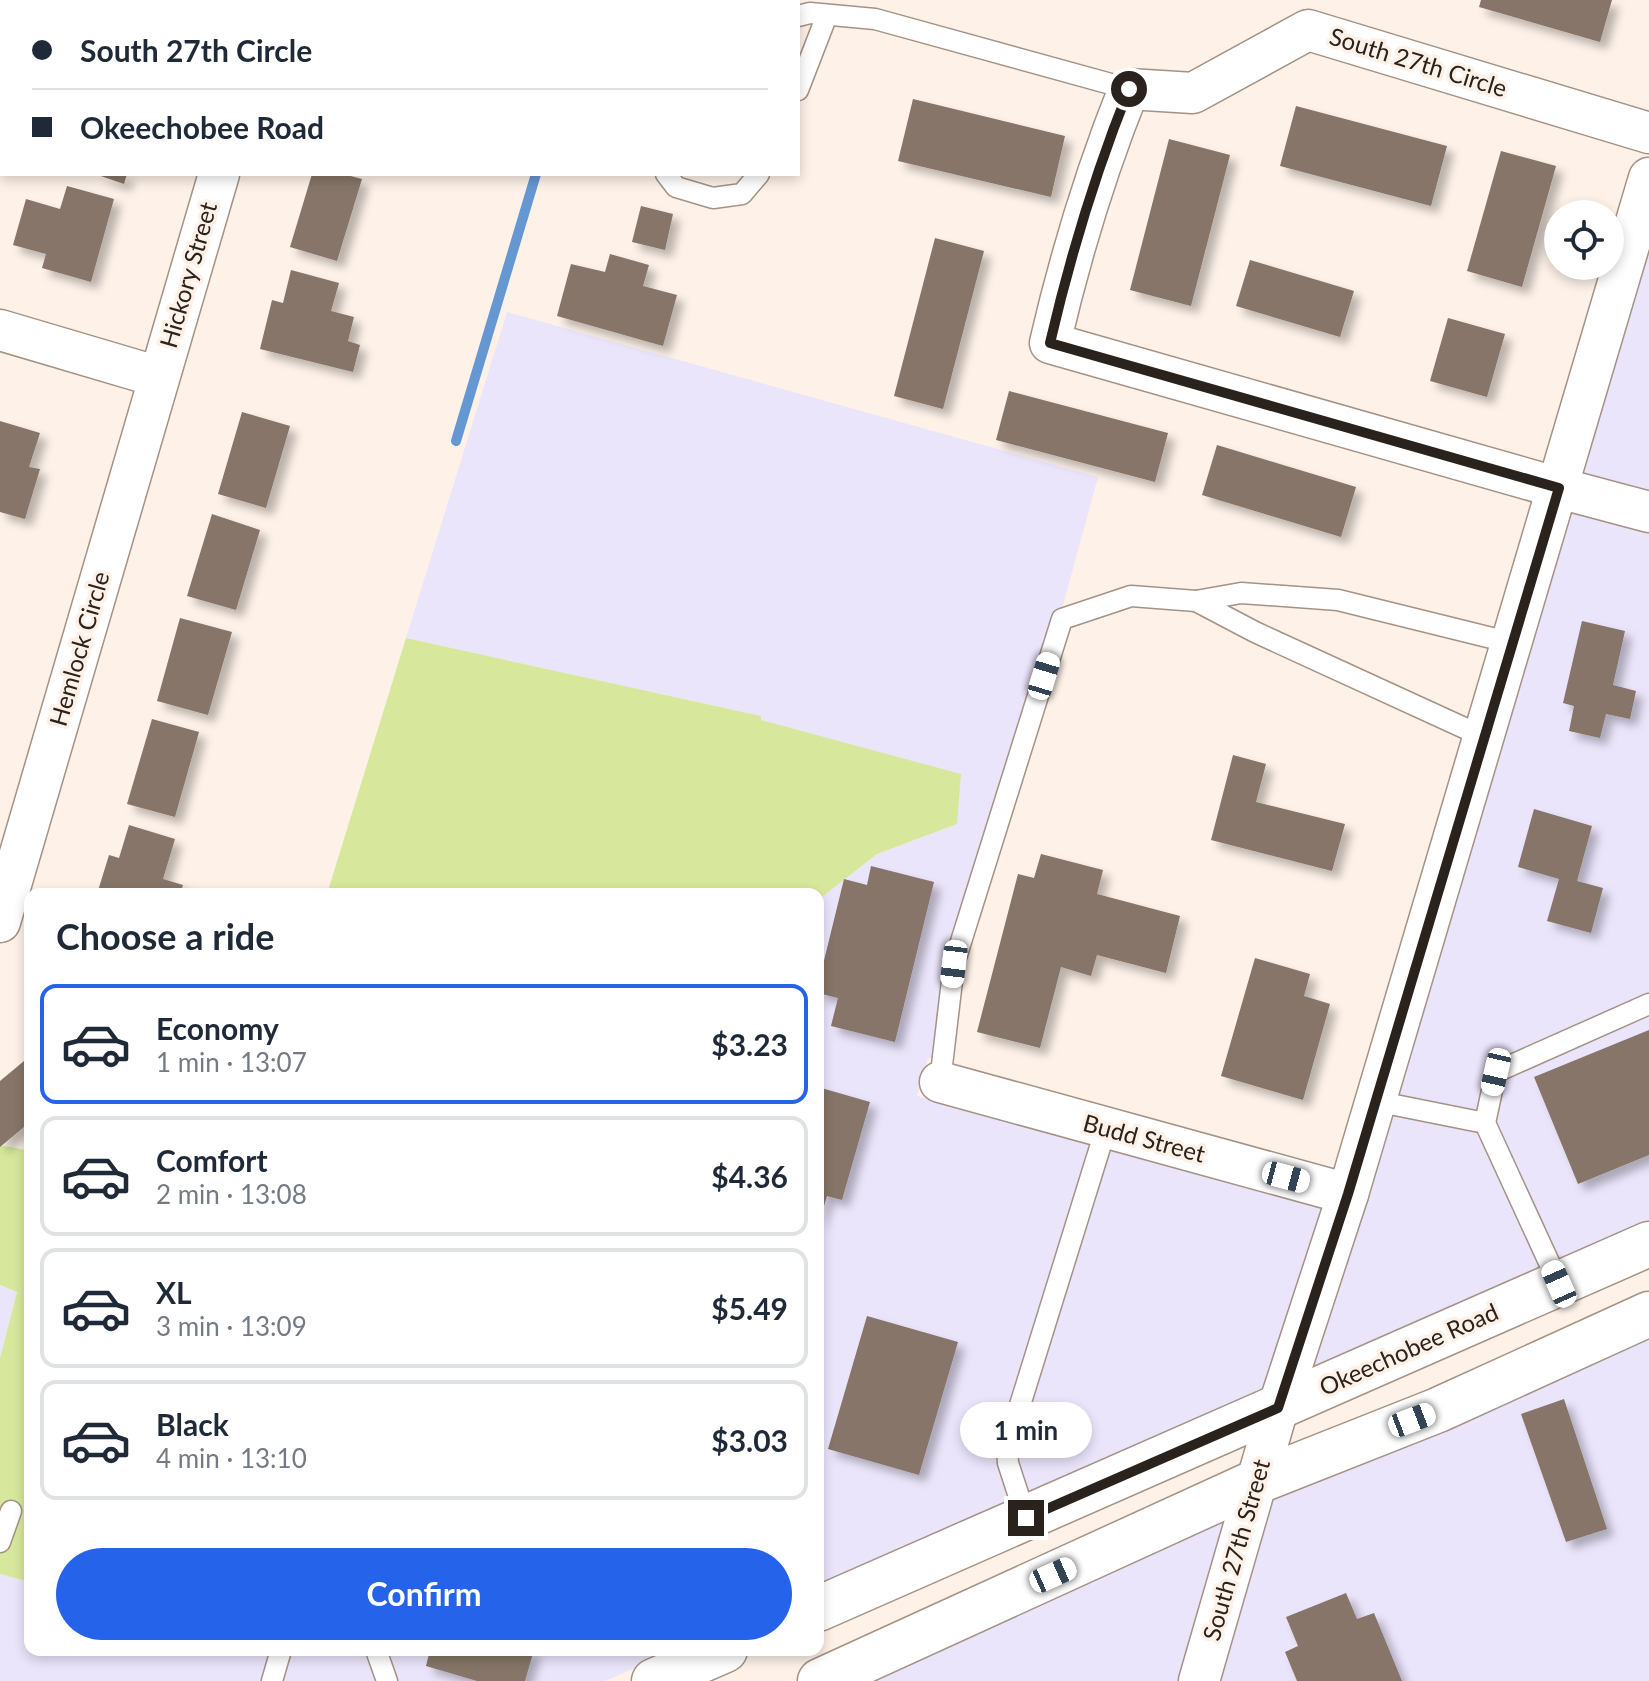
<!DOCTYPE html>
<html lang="en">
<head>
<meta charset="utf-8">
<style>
  :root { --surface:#fff; --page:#f6f6f7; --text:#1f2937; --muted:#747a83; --line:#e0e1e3; --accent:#2563eb }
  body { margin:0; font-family:Lato,sans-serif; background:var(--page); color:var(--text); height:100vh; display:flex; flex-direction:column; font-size:30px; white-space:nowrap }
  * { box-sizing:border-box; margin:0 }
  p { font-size:26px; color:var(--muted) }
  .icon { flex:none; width:44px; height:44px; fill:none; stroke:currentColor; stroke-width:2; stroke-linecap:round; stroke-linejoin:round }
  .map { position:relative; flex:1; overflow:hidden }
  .sheet { position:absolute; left:24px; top:888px; width:800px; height:768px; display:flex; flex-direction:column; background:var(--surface); border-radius:16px; box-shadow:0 4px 12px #0003 }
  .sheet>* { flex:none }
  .banner { position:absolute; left:0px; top:0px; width:800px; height:176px; box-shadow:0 4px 12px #0003; display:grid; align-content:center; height:176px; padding:0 32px; background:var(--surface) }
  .buttons { position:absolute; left:1544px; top:200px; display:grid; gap:16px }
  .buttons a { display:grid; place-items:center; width:80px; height:80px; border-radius:50%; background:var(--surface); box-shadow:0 4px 12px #0003; font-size:40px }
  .end { position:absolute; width:36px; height:36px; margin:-18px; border:10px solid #2a221d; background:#fff; box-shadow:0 0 0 4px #fff }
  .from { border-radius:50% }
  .bubble { position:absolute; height:56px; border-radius:28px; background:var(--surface); box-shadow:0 4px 12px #0003; font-size:26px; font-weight:700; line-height:56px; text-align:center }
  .car { position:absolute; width:24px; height:48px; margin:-24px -12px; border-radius:10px; box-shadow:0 0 6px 2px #0007; background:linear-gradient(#fff 24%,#345 0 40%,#fff 0 76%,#345 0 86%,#fff 0) }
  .banner b { display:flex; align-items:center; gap:28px; height:76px; font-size:30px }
  .banner b+b { border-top:2px solid var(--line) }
  .banner i { width:20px; height:20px; background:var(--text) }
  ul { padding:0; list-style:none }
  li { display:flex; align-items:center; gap:24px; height:120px; margin:0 16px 12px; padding:0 16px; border:4px solid var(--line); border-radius:16px }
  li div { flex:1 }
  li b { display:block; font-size:30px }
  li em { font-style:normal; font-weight:700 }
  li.active { border-color:var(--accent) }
  li>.icon { width:72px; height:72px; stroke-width:1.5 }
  h2 { padding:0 32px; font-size:36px; line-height:96px }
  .primary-button { display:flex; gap:16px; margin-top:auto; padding:16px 32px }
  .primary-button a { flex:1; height:92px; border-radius:48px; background:var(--accent); color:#fff; font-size:32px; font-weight:700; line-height:92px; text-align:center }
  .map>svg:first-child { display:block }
</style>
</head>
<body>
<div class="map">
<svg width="1649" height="1681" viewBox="0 0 1649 1681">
  <defs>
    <filter id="shadow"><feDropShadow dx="7" dy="7" stdDeviation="4" flood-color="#0004"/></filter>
  </defs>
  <rect width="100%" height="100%" fill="#fdf1e8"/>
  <g fill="#ebe5fb">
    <path d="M1649,249V491L1582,473Z"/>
    <path d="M507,312L1098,477L939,1060L928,1058L917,1096L1324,1208L1264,1393L818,1588V900L877,854L957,824L760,719L761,716L406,638Z"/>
    <path d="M1571,512L1649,532V1223L1308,1374Z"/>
    <path d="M0,1285L17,1292L0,1358Z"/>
    <path d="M1649,1335V1681H1217L1270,1497Z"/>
    <path d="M1227,1516L1180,1681H867Z"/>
    <path d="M0,1574L30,1582V1650H676L605,1681H0Z"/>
  </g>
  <g fill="#d7e89c">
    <path d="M406,638L761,716V720L961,774L957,824L877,854L818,900V894H327Z"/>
    <path d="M0,1145L30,1151V1582L0,1574V1358L17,1292L0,1285Z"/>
  </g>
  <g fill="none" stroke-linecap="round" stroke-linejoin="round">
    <g stroke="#6598d3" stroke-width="10">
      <path d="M588,2V0"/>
      <path d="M456,441L536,174"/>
    </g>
  </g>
  <g fill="#867468" filter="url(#shadow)">
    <path d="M1481,0H1612L1600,42L1479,7Z"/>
    <path d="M913,99L1065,136L1051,197L898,161Z"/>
    <path d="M1296,106L1447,146L1431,206L1280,166Z"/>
    <path d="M1169,139L1230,155L1191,306L1130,290Z"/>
    <path d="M1501,151L1556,166L1522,287L1467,271Z"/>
    <path d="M95,174H127L124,184Z"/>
    <path d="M312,174H343L362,179L337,261L290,247Z"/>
    <path d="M67,186L114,199L91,282L42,268L46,254L13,245L26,199L60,209Z"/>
    <path d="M641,206L673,214L665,250L632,242Z"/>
    <path d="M935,238L984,251L943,409L894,396Z"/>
    <path d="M610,254L649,265L643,286L677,295L663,346L557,316L571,264L605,272Z"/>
    <path d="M1250,260L1354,291L1340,337L1236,306Z"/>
    <path d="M291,270L339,283L331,311L354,317L348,341L360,345L353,372L260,349L272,300L283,303Z"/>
    <path d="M1448,318L1505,334L1487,397L1430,381Z"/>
    <path d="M1009,391L1168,433L1155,482L996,440Z"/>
    <path d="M242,412L290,426L266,508L218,494Z"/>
    <path d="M0,421L40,433L29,467L40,469L25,519L0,512Z"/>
    <path d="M1217,445L1356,487L1341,537L1202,495Z"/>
    <path d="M212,514L260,530L236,610L187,596Z"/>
    <path d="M180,618L232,632L208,715L157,701Z"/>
    <path d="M1582,621L1625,631L1613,685L1636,691L1630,719L1606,714L1600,738L1569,731L1574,706L1563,703Z"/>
    <path d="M152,719L199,732L175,817L127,804Z"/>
    <path d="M1233,755L1266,764L1256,802L1345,824L1332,871L1211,840Z"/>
    <path d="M1534,809L1592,826L1577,881L1603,888L1591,933L1547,921L1559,879L1518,867Z"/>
    <path d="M129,825L175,839L163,879L183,885L180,894H97L109,855L119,858Z"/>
    <path d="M1041,854L1103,870L1097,894L1180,916L1166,973L1097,955L1091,976L1061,967L1040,1048L977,1032L1018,874L1034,878Z"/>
    <path d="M871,866L934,882L895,1042L831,1026L838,998L818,993V985L844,879L867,885Z"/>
    <path d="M1255,958L1310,974L1304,996L1330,1004L1303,1100L1221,1076Z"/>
    <path d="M1649,1030V1155L1578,1184L1534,1077Z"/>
    <path d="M30,1056V1122L0,1147V1081Z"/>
    <path d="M818,1087L870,1102L842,1200L827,1196L819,1223Z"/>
    <path d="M867,1316L958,1342L919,1475L828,1449Z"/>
    <path d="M1564,1399L1607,1529L1566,1542L1521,1414Z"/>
    <path d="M1346,1593L1357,1619L1374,1613L1402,1681H1297L1285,1652L1298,1646L1286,1617Z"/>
    <path d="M430,1650H534L525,1681H477L426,1666Z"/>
  </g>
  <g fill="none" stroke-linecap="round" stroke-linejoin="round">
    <g stroke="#a49285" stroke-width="23">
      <g id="lane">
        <path d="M798,16L810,13L875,19L1129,89"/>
        <path d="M798,90L827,15"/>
        <path d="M666,174L676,187L713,198L742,194L759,174"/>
        <path d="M1196,601L1255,632L1484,737"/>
        <path d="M940,1082L954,964L1062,619L1131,596L1196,601L1241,593L1338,600L1512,643"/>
        <path d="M1375,1101L1485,1123L1559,1284"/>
        <path d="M1485,1123L1496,1072L1649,1004"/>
        <path d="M1026,1518L1008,1463L1007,1447L1106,1128"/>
        <path d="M0,1542L11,1511"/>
        <path d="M376,1650L387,1681"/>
        <path d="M272,1681L281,1650"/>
      </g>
    </g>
    <g stroke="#a49285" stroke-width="43">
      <g id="street">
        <path d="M270,2V0"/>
        <path d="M1649,133L1308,30L1193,93L1129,89C1096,171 1070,257 1050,343L1559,488L1649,512"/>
        <path d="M0,330L159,377"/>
        <path d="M0,922L219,174"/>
        <path d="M940,1082L1348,1194"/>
        <path d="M1199,1681L1278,1408L1348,1194L1649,178"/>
      </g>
    </g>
    <g stroke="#a49285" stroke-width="47">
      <g id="secondary">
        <path d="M818,1609L1649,1244"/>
        <path d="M654,1681L725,1650"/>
        <path d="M820,1681L1256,1482L1438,1410L1649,1314"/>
      </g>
    </g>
    <use href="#lane" stroke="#fff" stroke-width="20"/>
    <use href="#street" stroke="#fff" stroke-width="40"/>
    <use href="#secondary" stroke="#fff" stroke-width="44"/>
  </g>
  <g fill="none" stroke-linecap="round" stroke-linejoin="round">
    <path stroke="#2a221d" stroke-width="10" d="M1026,1518L1278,1408L1348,1194L1559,488L1050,343C1070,257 1096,171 1129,89"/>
  </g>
  <g text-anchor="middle" stroke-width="7" stroke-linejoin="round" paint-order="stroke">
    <g font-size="24" fill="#2a221d" stroke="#fdf1e8">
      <text transform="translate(1418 63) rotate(17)" y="8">South 27th Circle</text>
      <text transform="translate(189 275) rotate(-74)" y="8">Hickory Street</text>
      <text transform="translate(80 649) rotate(-74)" y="8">Hemlock Circle</text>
      <text transform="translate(1144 1139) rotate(15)" y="8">Budd Street</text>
      <text transform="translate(1409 1350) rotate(-24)" y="8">Okeechobee Road</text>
      <text transform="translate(1237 1550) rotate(-74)" y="8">South 27th Street</text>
    </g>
  </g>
</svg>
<div class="buttons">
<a><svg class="icon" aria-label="locate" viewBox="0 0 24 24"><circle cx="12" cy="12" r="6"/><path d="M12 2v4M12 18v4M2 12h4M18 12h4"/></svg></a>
</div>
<i class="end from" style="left:1129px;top:89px"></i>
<i class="end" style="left:1026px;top:1518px"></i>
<div class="bubble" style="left:960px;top:1402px;width:132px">1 min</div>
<i class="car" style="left:1044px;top:676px;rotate:17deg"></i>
<i class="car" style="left:954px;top:964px;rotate:187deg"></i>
<i class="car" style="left:1496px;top:1072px;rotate:193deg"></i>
<i class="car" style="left:1286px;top:1177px;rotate:105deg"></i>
<i class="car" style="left:1559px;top:1284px;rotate:336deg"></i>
<i class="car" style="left:1412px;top:1420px;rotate:69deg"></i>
<i class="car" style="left:1053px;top:1575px;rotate:66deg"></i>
<div class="banner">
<b><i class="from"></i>South 27th Circle</b>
<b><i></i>Okeechobee Road</b>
</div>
<section class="sheet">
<h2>Choose a ride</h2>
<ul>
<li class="active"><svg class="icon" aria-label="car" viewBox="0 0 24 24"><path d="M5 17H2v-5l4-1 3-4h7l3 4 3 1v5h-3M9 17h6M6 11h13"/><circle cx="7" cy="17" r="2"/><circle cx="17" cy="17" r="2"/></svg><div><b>Economy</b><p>1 min · 13:07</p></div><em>$3.23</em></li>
<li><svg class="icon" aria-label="car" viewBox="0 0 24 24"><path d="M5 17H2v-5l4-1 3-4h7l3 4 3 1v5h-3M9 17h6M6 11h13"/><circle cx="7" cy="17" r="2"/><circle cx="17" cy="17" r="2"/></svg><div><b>Comfort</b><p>2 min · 13:08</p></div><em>$4.36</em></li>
<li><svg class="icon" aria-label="car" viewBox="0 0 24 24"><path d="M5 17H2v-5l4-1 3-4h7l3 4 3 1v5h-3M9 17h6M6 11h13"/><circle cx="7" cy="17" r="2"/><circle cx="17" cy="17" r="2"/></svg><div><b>XL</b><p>3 min · 13:09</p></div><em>$5.49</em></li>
<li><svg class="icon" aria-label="car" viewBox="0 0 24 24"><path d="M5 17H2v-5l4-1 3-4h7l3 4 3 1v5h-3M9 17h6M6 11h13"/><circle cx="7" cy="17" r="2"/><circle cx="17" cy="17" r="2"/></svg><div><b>Black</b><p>4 min · 13:10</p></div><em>$3.03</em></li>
</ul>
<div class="primary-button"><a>Confirm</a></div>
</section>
</div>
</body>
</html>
